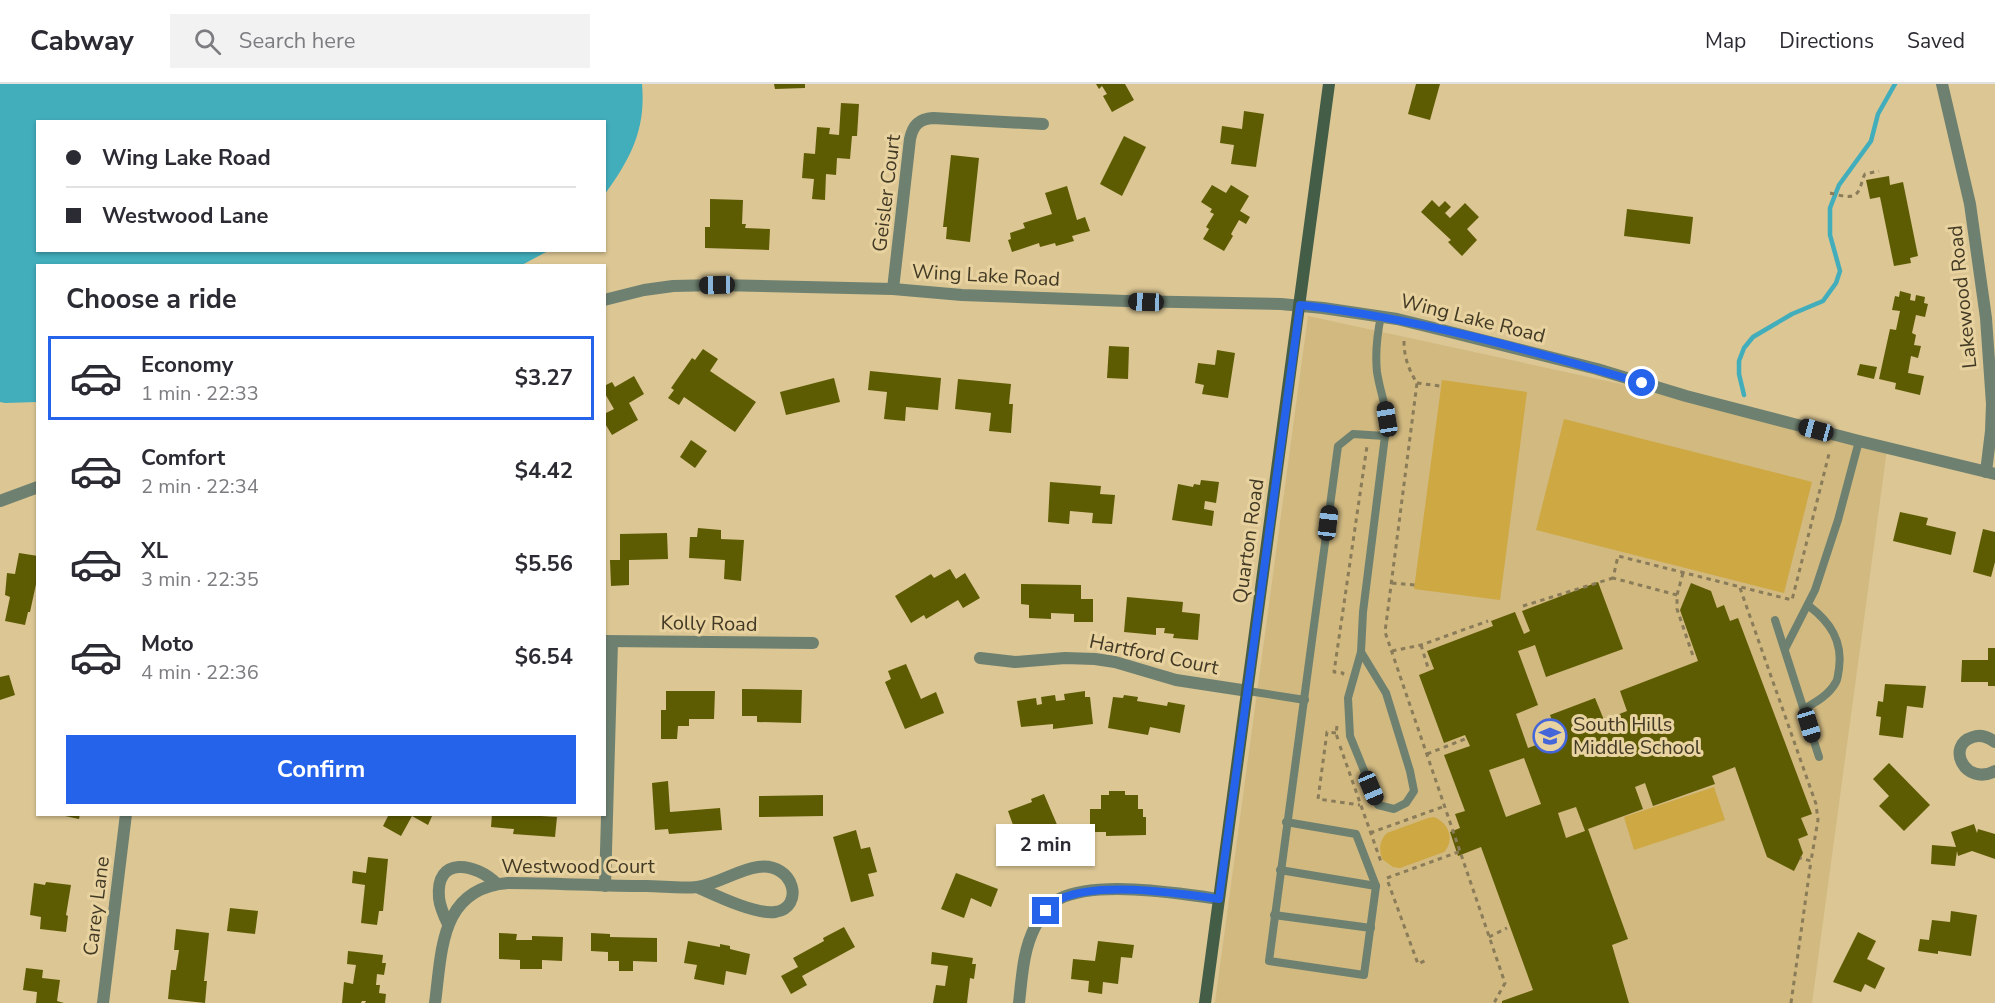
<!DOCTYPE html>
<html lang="en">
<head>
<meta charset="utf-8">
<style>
  :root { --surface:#fff; --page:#f2f2f3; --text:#2b2b33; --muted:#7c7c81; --line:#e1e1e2; --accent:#2563eb }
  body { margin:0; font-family:"Nunito Sans",sans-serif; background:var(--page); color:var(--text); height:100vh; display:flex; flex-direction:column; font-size:22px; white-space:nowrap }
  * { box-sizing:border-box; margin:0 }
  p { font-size:20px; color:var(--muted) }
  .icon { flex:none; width:33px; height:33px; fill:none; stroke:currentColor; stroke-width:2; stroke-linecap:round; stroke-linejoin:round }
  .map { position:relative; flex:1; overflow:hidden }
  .details { position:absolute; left:36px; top:180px; width:570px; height:552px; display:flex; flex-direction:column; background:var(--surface); border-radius:0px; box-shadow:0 2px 4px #0004 }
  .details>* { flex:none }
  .banner { position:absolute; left:36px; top:36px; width:570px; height:132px; border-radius:0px; box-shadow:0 2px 4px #0004; display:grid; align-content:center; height:132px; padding:0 30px; background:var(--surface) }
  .end { position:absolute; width:27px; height:27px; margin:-14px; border:8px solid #2563eb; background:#fff; box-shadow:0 0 0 3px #fff }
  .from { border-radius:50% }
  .bubble { position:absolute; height:42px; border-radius:0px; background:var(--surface); box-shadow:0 2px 4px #0004; font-size:20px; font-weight:700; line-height:42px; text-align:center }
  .car { position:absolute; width:18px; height:36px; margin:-18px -9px; border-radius:8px; box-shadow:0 0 4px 2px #0007; background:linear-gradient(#222 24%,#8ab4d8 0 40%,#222 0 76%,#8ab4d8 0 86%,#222 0) }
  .banner b { display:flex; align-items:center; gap:21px; height:57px; font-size:22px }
  .banner b+b { border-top:2px solid var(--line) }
  .banner i { width:15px; height:15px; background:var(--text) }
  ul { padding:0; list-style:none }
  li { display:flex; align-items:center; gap:18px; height:84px; margin:0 12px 9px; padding:0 18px; border:3px solid transparent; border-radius:0px }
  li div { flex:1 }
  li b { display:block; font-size:22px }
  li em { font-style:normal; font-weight:700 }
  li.current { border-color:var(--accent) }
  li>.icon { width:54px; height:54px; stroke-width:1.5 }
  h2 { padding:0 30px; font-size:27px; line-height:72px }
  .button { display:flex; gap:12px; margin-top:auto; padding:12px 30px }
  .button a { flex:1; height:69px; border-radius:0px; background:var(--accent); color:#fff; font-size:24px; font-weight:700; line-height:69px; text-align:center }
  header { display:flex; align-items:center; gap:36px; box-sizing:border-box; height:84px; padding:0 30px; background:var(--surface); border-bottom:2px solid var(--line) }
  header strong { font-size:28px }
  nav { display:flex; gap:33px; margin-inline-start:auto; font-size:21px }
  .search { width:420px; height:54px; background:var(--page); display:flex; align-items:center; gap:15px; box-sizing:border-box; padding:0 21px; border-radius:0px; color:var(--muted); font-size:22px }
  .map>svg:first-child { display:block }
</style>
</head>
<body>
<header>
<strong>Cabway</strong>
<div class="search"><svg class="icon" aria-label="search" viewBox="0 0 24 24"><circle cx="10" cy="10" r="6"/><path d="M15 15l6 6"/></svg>Search here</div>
<nav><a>Map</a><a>Directions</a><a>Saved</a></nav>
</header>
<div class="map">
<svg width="1995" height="919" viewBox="0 0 1995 919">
  <rect width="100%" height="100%" fill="#dbc694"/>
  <path fill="#d1b980" d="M1308,232L1888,358L1812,919H1215Z"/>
  <g fill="#cea842">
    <path d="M1442,296L1527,308L1500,516L1414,505Z"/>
    <path d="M1564,335L1812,398L1784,509L1536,446Z"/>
    <path d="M1714,703L1725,736L1634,766L1624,733Z"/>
    <path d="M1434,733C1449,739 1455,756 1444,768L1400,784L1393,783L1382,775C1379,765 1379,757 1387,749L1428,734Z"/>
  </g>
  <path fill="#42adbb" d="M0,0H642C646,45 631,74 605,110L604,38H38V166L548,167L520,182H38L37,318L5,319L0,318Z"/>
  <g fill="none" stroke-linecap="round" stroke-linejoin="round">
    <path stroke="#42adbb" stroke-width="4.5" d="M1744,311L1739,290V277L1744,264L1753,253L1792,230L1823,217L1836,199L1840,187L1830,151V124L1839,101L1871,57L1878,30L1895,0"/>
  </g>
  <g fill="#5e5c03" fill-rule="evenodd">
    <path d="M774,0H805V4L775,5Z"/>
    <path d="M1096,0H1125L1134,16L1112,28L1103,12L1107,10L1102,2L1099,5Z"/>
    <path d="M1416,0H1440L1430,36L1408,30Z"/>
    <path d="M841,19L859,20L857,52H852L850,75L837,74L836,91L826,90L825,116L812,115L814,95L802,94L804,69L815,70L817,43L830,44L829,50L839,51Z"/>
    <path d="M1244,27L1264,30L1256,83L1231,80L1234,61L1220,59L1222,42L1242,45Z"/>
    <path d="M1124,52L1146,63L1122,112L1100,100Z"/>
    <path d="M951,71L979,74L970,158L946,155L947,143H943Z"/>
    <path d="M1889,92L1890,101L1903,98L1918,172L1910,174L1911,179L1894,182L1880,113L1870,115L1866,96Z"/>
    <path d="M1212,101L1226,109L1231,101L1249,112L1240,127L1250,133L1246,140L1239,136L1231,150L1233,152L1224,167L1203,155L1209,145L1206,143L1214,130L1210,128L1212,125L1201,118Z"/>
    <path d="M1067,102L1077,136L1085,133L1090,147L1072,152L1074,157L1056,162L1055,159L1040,163L1039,159L1012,168L1008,156L1011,155L1010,149L1025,144L1023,139L1052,130L1045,109Z"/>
    <path d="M710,115L743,116L742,140H746L745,144L770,145L769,166L705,164V143H710Z"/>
    <path d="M1432,116L1439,123L1445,117L1451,123L1445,129L1450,134L1465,119L1479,133L1467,145L1477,156L1462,172L1448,158L1451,156L1421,128Z"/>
    <path d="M1627,125L1693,133L1690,160L1624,152Z"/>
    <path d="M1900,207L1911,210L1910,216L1915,217L1916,211L1925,213L1924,219L1928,220L1925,233L1916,231L1912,249L1916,251L1914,261L1921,262L1918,274L1911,272L1908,289L1924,292L1920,311L1895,305L1896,299L1879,295L1890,245L1896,246L1900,227L1892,226L1895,212L1899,213Z"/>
    <path d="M1109,262L1129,263L1128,295L1107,294Z"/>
    <path d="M703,265L718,275L710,287L756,318L735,348L684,313L679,321L668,314L674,306L671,304L692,274L695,276Z"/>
    <path d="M1217,266L1235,269L1228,314L1202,310L1204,301L1195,299L1198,279L1215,281Z"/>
    <path d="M1860,280L1877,283L1874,295L1857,291Z"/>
    <path d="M870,287L941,294L938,326L906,323L905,337L884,335L887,308L868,306Z"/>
    <path d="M634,292L644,310L629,319L638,336L612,351L604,338V330L614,325L604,308V302L612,298L615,303Z"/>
    <path d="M834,294L840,318L786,331L780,308Z"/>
    <path d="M958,295L1011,300L1009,320H1013L1011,349L989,347L991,329L955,325Z"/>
    <path d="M691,356L707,367L695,384L680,373Z"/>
    <path d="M1201,396L1219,398L1216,419L1205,417L1204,425L1214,427L1212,442L1172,436L1178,400L1193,403L1194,400L1200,401Z"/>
    <path d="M1050,398L1101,402L1100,410L1115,411L1112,440L1092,439L1093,429L1070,427L1069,440L1048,438Z"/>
    <path d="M1900,428L1928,434L1926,441L1956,448L1951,471L1893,457Z"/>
    <path d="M698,444L721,446V455L744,456L741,497L724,495L725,476L689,474L690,453H697Z"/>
    <path d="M1983,445L1995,448V478L1991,493L1973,488Z"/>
    <path d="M667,449L668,475L629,476V501L611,502L610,476H620V450Z"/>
    <path d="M19,469L38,472V491L30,528H28L25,541L5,537L10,513L5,511L7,489L15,490Z"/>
    <path d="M950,485L956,495L965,489L980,514L963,524L958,516L926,535L924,531L911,539L895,512L931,490L934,494Z"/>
    <path d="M1598,498L1623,565L1546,593L1535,561L1518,567L1538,621L1516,630L1528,664L1558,653L1550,631L1595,614L1604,636L1627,627L1620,607L1698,577L1680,526L1691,499L1711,507L1717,524L1724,521L1730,537L1738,534L1812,730L1801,734L1808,751L1798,755L1803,769L1794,787L1767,773L1735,683L1712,692L1715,700L1653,722L1645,699L1635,703L1643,725L1588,745L1628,855L1612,861L1629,919H1502V917L1533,906L1481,763L1458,772L1450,748L1460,744L1455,730L1465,727L1444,671L1470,662L1465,651L1444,659L1419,591L1434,585L1427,567L1493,542L1491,537L1515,528L1524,550L1530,547L1522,527ZM1524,674L1541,720L1506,733L1489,686ZM1576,723L1585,747L1566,754L1558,729Z"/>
    <path d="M1021,500L1081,501V515H1093V538H1074V530L1051,529V535L1029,534V521L1021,520Z"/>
    <path d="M1127,513L1183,518L1182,528L1200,530L1198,556L1173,554L1174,550L1164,549L1165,544H1156V551L1124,548Z"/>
    <path d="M1988,564H1995V602H1988V598H1961L1962,576H1988Z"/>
    <path d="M906,580L921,615L936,608L944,629L905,645L885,598L891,595L888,587Z"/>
    <path d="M9,591L15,611L0,616V593Z"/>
    <path d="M1885,600L1926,602L1923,624L1907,622L1903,654L1879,651L1881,633L1876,632L1878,617L1883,618Z"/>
    <path d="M742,605L802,606L801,639L757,638V632H742Z"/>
    <path d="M666,607H715L714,635H689V642H678L677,655H661V626H666Z"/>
    <path d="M1085,607V613H1090L1093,640L1053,645V640L1021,643L1017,617L1036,614L1037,621L1042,620L1041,613L1055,611L1056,617L1065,616L1064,610Z"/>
    <path d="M1124,611L1138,613L1137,617L1167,622L1168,618L1185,621L1180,649L1150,643L1148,651L1108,644L1113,613L1123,614Z"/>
    <path d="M1889,679L1930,721L1904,747L1879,722L1889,712L1873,695Z"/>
    <path d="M668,697L670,728L720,724L722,746L669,750L668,745L655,746L652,699Z"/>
    <path d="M1109,707H1125V711H1138V725H1143V733H1146V751L1106,752V748H1090V725H1101V711H1109Z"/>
    <path d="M1044,710L1058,743L1032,756L1038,771L1021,778L1006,744L1013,741L1008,727L1032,718L1031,715Z"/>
    <path d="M823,711V732L759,733V712Z"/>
    <path d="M56,730H80L79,735Z"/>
    <path d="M389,730H433L428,741L412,732L401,752L383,742Z"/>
    <path d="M492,730H541V732L557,733L555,753L513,750L514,745L491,743Z"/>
    <path d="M1974,740L1977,749L1978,745L1995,750V775L1972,767L1958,772L1957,767L1955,782L1931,780L1932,761L1956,763L1951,748Z"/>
    <path d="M856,746L861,765L870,763L877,788L868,790L874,812L851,818L833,753Z"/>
    <path d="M368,773L388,775L383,827H379L377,841L361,839L365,801L352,799L353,787L366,789Z"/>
    <path d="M956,789L998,805L991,823L971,814L964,834L941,825Z"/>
    <path d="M46,798L71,801L66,831L68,832L66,848L40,845L41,833L30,831L34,799L45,801Z"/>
    <path d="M230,824L258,827L255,850L227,847Z"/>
    <path d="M1951,827L1977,831L1971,872L1938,867V870L1918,867L1920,855L1929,856L1932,836L1950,838Z"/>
    <path d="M844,843L855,863L802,892L807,901L791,910L781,892L798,883L793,874L824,857L823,854Z"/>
    <path d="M176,845L209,849L204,897H207L205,919L168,915L171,886H176L179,866H174Z"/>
    <path d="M1858,848L1876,857L1867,875L1885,884L1875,905L1865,900L1861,908L1833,898Z"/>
    <path d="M499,849L517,850L516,856H532V852L563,853L562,877L542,876V885H520V876L499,875Z"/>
    <path d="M591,849L610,850V853L657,854V878L633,877V887H619V877H608V868L591,867Z"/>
    <path d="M688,857L720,863V860L730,862V865L750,870L746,891L726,887L724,901L694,895L697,881L684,879Z"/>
    <path d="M1098,857L1134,861L1132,874L1121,873L1118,900L1103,898L1102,910L1088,908L1089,897L1071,895L1073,875L1095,877Z"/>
    <path d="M348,867L383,871L382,879H386L384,891L377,890L376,901H380L379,909L386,910L385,919H365L366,917H362L361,919H342L344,898L353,900L355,887L356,881L347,880Z"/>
    <path d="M932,868L973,874L972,880H976L974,895L970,894L967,919H933L936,901L945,902L948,882L931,880Z"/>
    <path d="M26,884L43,886L42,894L60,896L57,917L64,919H36L37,908L23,906Z"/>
  </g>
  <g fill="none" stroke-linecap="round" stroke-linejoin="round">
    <g stroke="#8a7c59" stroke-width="3" stroke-dasharray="4.5 4.5" stroke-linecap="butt">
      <path d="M1830,109C1840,111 1855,118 1860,104C1862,99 1862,95 1865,90L1879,87"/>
      <path d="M1404,257C1404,274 1409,286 1417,299L1385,548L1505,899L1494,919"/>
      <path d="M1417,299L1440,302"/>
      <path d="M1683,489L1677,511V525L1694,575"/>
      <path d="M1392,499L1415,501"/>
      <path d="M1740,504L1816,720L1818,736L1811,777"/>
      <path d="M1677,511L1613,494L1618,472L1792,516L1830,366"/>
      <path d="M1523,522L1613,494"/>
      <path d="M1421,561L1429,587"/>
      <path d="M1392,567L1421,561L1488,537"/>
      <path d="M1342,591L1343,589L1334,588L1367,362"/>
      <path d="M1337,642L1336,649L1338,656"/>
      <path d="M1336,649L1327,648L1318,715L1360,721"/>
      <path d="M1340,662L1381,778"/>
      <path d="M1427,670L1465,655"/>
      <path d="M1370,749L1445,722"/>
      <path d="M1387,794L1461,767"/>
      <path d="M1388,798L1418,880L1428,875"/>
      <path d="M1489,853L1507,844"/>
      <path d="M1791,919L1811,777L1800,774"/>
    </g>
    <g stroke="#6e8070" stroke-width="8">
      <path d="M1775,536L1819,673"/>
      <path d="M1785,565L1815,506L1838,436L1859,357"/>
      <path d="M1361,568L1386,609L1410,687L1414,707L1406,719L1394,725L1378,721L1350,652L1348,614L1361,568L1363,528L1385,352"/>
      <path d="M1248,607L1305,616"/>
      <path d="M1804,625C1816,618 1829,611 1836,598C1838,595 1838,589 1839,585C1843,557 1830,538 1809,522"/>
      <path d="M1286,738L1356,750L1376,802L1364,891L1269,877L1338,362L1353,350L1385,352C1389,324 1381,314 1377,288C1375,269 1377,251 1381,232"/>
      <path d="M1280,786L1376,802"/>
      <path d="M1274,831L1371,844"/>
    </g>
    <g stroke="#6e8070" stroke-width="12">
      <path d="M1942,0L1970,120L1986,234L1992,320L1991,347L1986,388"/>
      <path d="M893,205L910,55C913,41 919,35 933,34L1043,40"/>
      <path d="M604,216L644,206L673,202L717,201L893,205L962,211L1126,217L1281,220L1323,224L1397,235L1442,246L1597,285L1686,312L1859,357L1995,390"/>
      <path d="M0,417L38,403"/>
      <path d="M604,557L813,559"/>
      <path d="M980,574L1015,578L1065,574L1095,575L1115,578L1176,596L1248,607"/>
      <path d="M1995,658C1988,653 1981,650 1973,653C1945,661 1965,703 1995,687"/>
      <path d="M605,802L612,558"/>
      <path d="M448,840C444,832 440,823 439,814C435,771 476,779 497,800"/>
      <path d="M103,919L126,730"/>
      <path d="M435,919C442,866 440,804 508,799C554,799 600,802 646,802C662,802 681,805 697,803C718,800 737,786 758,783C795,778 805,824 775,828C756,831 715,811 697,803"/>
      <path d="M1019,919C1022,893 1023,866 1035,843C1040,833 1049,821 1059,815C1096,796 1178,809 1219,815"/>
    </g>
    <path stroke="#445d47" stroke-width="12" d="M1205,919L1329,0"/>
  </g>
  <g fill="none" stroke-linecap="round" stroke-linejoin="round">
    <path stroke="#2563eb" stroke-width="8" d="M1046,827C1050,823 1055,818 1060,815C1100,797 1176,809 1219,815L1300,221C1416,234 1530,266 1642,299"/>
  </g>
  <defs>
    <g id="school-ring" transform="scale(1.725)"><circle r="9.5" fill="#e8d3a0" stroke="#4566d9" stroke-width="1.5"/><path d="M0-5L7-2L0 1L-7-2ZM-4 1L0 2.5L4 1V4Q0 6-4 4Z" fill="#4566d9"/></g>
  </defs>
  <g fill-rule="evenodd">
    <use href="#school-ring" x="1550" y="652"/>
  </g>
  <g text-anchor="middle" stroke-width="6" stroke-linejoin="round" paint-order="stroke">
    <g font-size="20" fill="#423a25" stroke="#e8d3a0">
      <text transform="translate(886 109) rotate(-83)" y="7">Geisler Court</text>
      <text transform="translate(986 191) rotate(3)" y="7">Wing Lake Road</text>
      <text transform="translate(1962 213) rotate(-96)" y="7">Lakewood Road</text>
      <text transform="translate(1473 234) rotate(14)" y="7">Wing Lake Road</text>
      <text transform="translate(1248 457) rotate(-82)" y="7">Quarton Road</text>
      <text transform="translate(709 539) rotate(1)" y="7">Kolly Road</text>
      <text transform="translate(1154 570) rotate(12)" y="7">Hartford Court</text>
      <text x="578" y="789">Westwood Court</text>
      <text transform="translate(96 822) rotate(-83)" y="7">Carey Lane</text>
    </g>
    <g font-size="20" fill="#423a25" stroke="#e8d3a0" text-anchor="start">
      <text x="1573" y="647">South Hills<tspan x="1573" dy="23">Middle School</tspan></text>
    </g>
  </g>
</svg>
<i class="end from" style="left:1642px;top:299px"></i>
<i class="end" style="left:1046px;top:827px"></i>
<div class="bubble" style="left:996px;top:740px;width:99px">2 min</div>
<i class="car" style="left:717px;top:201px;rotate:269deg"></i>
<i class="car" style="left:1146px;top:218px;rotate:272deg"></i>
<i class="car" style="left:1387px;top:335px;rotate:351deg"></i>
<i class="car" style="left:1816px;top:346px;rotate:285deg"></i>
<i class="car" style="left:1328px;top:439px;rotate:7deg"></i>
<i class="car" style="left:1809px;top:641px;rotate:163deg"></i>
<i class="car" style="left:1371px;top:704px;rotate:157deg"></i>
<div class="banner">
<b><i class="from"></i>Wing Lake Road</b>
<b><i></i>Westwood Lane</b>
</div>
<section class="details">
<h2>Choose a ride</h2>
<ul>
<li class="current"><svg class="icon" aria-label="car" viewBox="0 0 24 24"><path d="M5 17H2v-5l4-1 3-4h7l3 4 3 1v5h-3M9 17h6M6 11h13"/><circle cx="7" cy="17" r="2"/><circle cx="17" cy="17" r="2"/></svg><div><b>Economy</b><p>1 min · 22:33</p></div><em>$3.27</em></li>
<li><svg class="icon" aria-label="car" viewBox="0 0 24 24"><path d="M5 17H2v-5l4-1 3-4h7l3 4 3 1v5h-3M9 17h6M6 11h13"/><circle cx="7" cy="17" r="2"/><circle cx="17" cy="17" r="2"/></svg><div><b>Comfort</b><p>2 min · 22:34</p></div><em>$4.42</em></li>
<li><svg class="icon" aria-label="car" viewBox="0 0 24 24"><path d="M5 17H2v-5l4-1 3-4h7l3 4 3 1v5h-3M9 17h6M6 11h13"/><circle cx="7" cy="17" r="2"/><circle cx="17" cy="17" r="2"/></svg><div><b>XL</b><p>3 min · 22:35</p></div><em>$5.56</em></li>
<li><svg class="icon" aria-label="car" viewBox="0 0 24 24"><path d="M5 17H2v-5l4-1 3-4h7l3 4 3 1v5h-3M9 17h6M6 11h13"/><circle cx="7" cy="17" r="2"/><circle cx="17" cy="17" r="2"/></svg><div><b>Moto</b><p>4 min · 22:36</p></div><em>$6.54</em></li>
</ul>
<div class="button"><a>Confirm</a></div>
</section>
</div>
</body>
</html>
